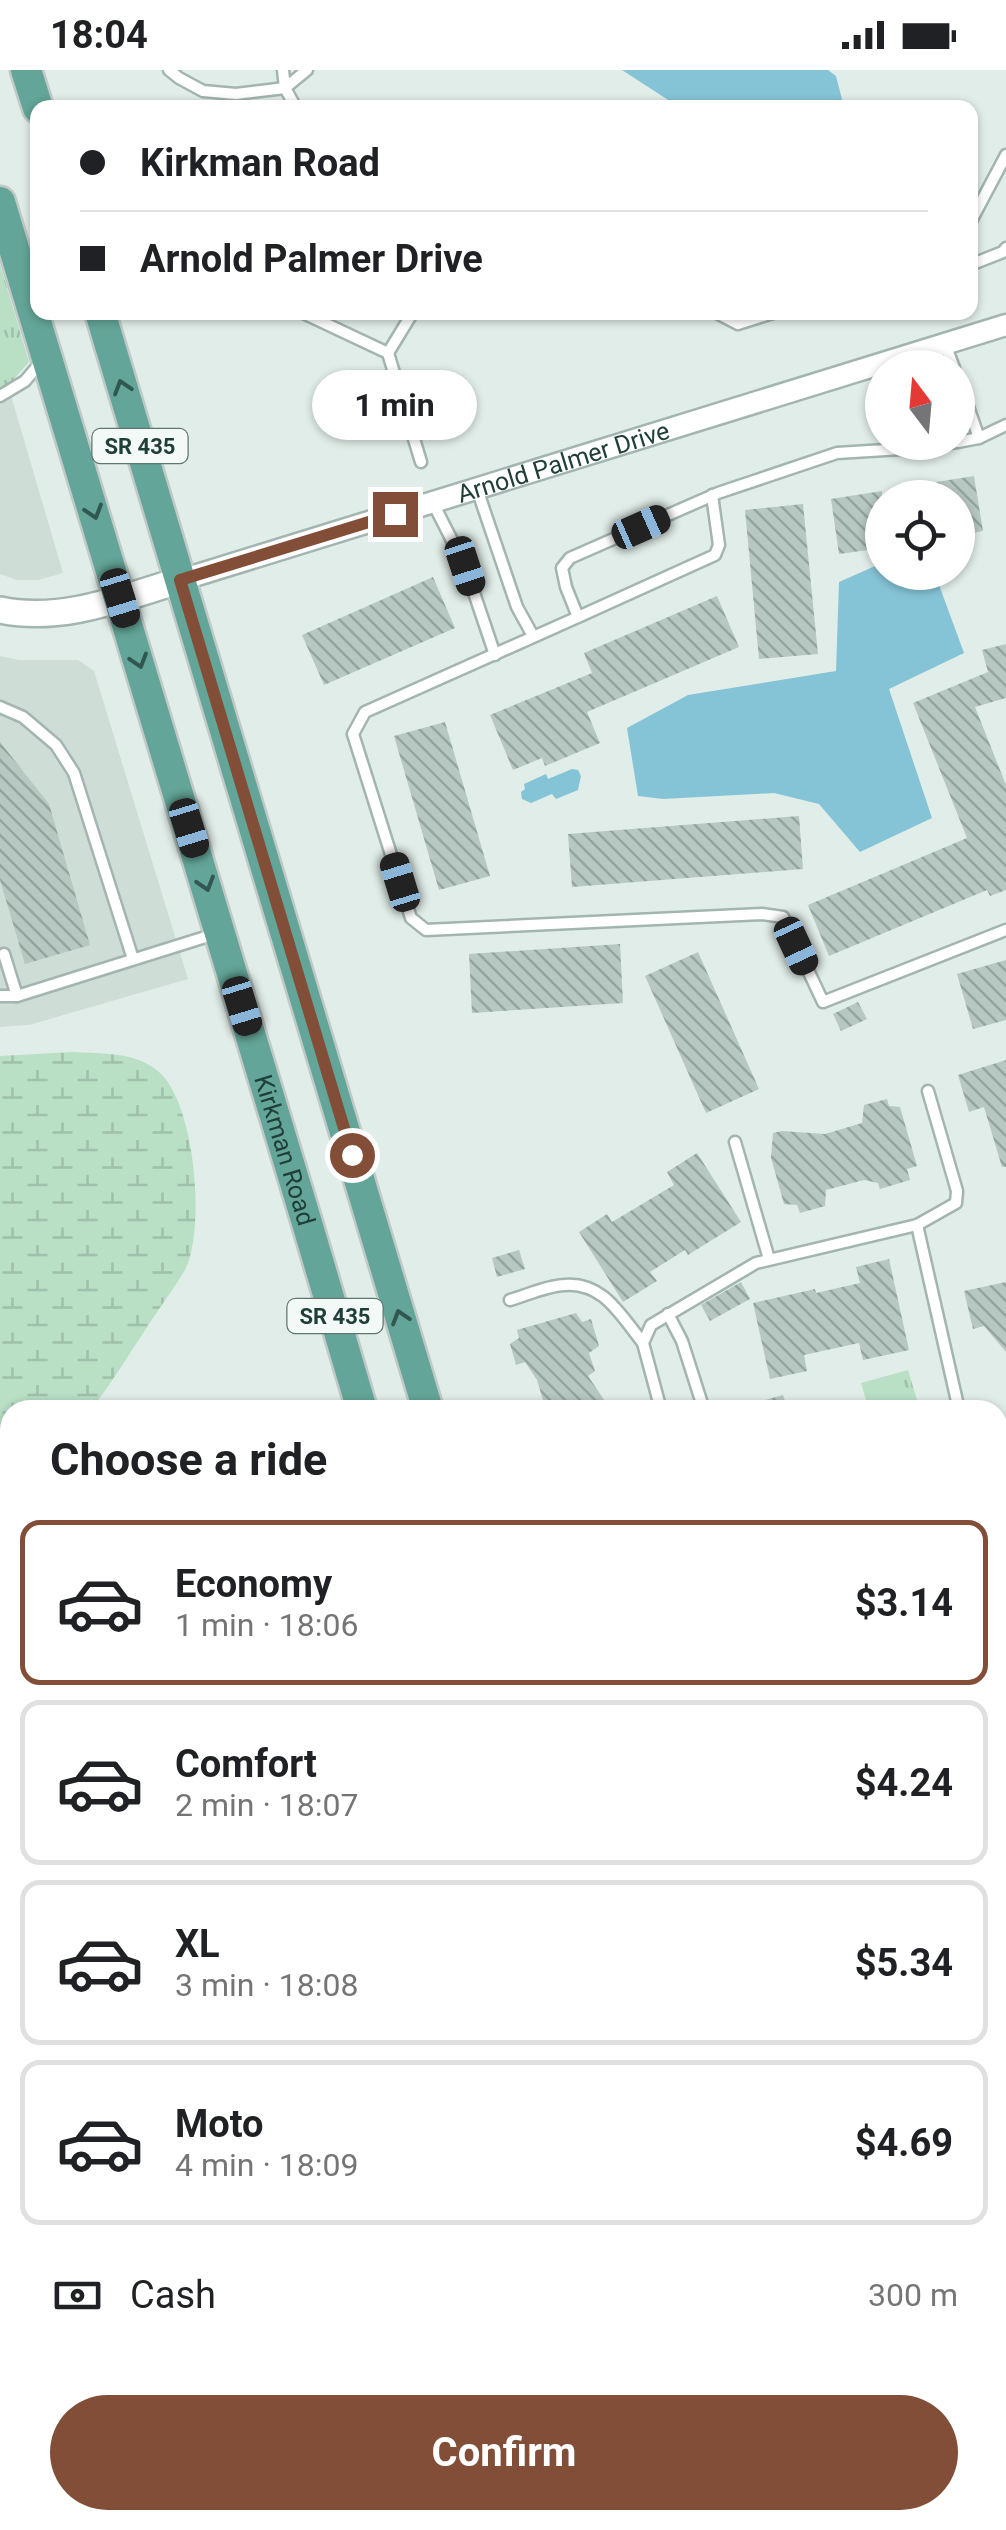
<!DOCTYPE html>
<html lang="en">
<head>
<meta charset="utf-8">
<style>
  :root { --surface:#fff; --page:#f6f6f6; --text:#202124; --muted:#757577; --line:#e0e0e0; --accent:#834e38 }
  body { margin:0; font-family:Roboto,sans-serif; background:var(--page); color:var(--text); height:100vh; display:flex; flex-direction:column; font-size:38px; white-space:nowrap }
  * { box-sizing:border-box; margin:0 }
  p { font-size:32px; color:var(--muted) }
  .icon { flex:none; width:55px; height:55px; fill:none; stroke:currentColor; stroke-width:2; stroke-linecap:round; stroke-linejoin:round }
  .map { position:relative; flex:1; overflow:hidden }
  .details { position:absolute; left:0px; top:1330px; width:1008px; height:1130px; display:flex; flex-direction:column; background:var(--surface); border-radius:30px 30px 0 0; box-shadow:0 2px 8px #0004 }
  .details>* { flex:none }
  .guide { position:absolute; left:30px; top:30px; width:948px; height:220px; border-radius:20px; box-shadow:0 2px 8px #0004; display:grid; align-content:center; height:220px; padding:0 50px; background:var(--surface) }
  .needle { width:65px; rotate:344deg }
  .tools { position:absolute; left:865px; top:280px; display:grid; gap:20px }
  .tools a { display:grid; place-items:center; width:110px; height:110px; border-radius:50%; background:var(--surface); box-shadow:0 2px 8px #0004; font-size:50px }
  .end { position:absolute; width:45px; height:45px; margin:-22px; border:12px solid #834e38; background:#fff; box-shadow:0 0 0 5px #fff }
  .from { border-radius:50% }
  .bubble { position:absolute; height:70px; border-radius:35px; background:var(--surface); box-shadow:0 2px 8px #0004; font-size:32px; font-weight:700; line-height:70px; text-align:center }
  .car { position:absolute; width:30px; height:60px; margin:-30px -15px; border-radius:12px; box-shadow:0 0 8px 2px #0007; background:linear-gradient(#222 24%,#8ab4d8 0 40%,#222 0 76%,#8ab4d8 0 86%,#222 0) }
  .guide b { display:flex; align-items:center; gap:35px; height:95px; font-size:38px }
  .guide b+b { border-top:2px solid var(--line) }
  .guide i { width:25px; height:25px; background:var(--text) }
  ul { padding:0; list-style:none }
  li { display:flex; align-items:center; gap:30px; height:165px; margin:0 20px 15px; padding:0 30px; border:5px solid var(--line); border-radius:20px }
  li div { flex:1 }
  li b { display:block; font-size:38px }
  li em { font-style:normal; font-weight:700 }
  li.current { border-color:var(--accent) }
  li>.icon { width:90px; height:90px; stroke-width:1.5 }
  h2 { padding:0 50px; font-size:45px; line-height:120px }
  .pay { display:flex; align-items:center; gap:25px; height:110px; padding:0 50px; font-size:38px }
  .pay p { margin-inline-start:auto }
  .primary-button { display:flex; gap:20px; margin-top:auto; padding:20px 50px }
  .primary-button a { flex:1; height:115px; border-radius:60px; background:var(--accent); color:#fff; font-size:40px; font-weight:700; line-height:115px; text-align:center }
  .status { display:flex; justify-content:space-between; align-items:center; height:70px; padding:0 50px; background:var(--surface); direction:ltr }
  .status svg { height:28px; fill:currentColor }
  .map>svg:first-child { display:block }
</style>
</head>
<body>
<div class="status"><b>18:04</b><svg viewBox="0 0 49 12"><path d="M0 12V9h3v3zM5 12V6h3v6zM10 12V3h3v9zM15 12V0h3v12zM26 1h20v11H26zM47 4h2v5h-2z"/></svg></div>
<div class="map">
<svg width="1006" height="2460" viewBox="0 0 1006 2460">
  <defs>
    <pattern id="grass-tufts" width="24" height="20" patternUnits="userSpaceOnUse" patternTransform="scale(2.5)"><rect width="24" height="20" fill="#b9dfc5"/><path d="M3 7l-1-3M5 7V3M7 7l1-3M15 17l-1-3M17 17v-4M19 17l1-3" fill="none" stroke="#9fc0aa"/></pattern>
    <pattern id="wetland-marsh" width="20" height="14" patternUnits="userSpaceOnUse" patternTransform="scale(2.5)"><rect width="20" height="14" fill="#b9dfc5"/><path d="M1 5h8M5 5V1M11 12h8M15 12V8" fill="none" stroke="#9fc0aa"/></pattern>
    <pattern id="building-back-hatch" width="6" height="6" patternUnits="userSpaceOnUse" patternTransform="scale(2.5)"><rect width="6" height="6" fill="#b6c8c1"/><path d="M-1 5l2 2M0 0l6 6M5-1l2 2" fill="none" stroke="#94a49e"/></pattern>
  </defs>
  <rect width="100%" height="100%" fill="#e1ede8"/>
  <g fill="#cfddd7">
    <path d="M0,288L63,503L38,510H17L0,504Z"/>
    <path d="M0,586L19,590H78L94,601L188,909L29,955L0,957Z"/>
  </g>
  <g fill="url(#grass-tufts)">
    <path d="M0,194L29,292L11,312L0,318Z"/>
    <path d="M908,1300L920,1340H869L861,1313Z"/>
  </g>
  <path fill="url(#wetland-marsh)" d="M72,982C102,984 135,981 159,1002C195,1033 206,1158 185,1200C175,1217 162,1234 151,1251C131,1281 113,1311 91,1340H10V2450H608L611,2460H0V986Z"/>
  <g fill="#85c4d6">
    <path d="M622,0H828L836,6L844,37H679Z"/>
    <path d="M882,493V502L935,504L964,583L889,619L932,748L860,782L819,734L774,723L663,729L638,726L627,658L688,625L836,601L839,512Z"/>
    <path d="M572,699L578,700L581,706L578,720L556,729L552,724L531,733L522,729L521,722L525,719L524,714L546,704L548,709Z"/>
  </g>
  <g fill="url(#building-back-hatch)">
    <path d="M974,406L983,461L958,466V428H893L892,419Z"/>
    <path d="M882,421V478L839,484L831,429Z"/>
    <path d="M803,434L818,584L759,589L745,440Z"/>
    <path d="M433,507L455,558L324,615L302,565Z"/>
    <path d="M717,526L739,577L587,642L600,673L545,696L542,688L513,700L490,645L592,603L584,583Z"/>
    <path d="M1006,574V628L975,637L1006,715V820L990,826L987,820L829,886L808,835L967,768L913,633L988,602L982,580Z"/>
    <path d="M445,652L490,806L439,820L394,666Z"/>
    <path d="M0,672L49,734L90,875L25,894L0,810Z"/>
    <path d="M799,746L803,799L572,817L568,764Z"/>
    <path d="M620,874L623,933L472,943L469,884Z"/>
    <path d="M698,882L759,1019L706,1043L645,906Z"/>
    <path d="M1006,890V950L973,959L957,904Z"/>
    <path d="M858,932L867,949L841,961L833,944Z"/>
    <path d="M1006,990V1097H1002L984,1037L969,1042L958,1005Z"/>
    <path d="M887,1029L889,1036L900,1037L917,1096L907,1099L910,1110L880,1119L878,1113L864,1110L826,1120L825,1136L800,1143L797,1135L784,1134L771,1088L773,1063L782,1061L825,1064L862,1053L864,1035Z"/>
    <path d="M697,1083L741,1152L688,1185L685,1180L650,1202L657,1211L623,1232L579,1162L607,1144L612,1152L674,1115L667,1102Z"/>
    <path d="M519,1180L525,1199L497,1207L492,1188Z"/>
    <path d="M889,1189L909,1280L863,1290L859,1273L804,1285L807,1301L770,1309L753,1233L815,1219L816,1223L860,1213L856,1197Z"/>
    <path d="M741,1212L750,1229L710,1251L701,1235Z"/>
    <path d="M1006,1212V1282L984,1256L973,1259L964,1221Z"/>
    <path d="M576,1243L582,1252L591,1249L599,1276L589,1283L595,1301L588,1306L611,1340H546L537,1310L525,1292L516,1295L510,1274L519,1268L517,1260Z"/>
    <path d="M783,1325L788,1340H745V1336Z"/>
  </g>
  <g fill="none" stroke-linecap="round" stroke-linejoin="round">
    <g stroke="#a3b5b0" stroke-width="15">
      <g id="service">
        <path d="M169,0L179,8L203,21L236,24L285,18L307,0"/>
        <path d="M283,0L285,18L296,38"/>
        <path d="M970,153L1006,85"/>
        <path d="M970,195L1003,182L1006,178"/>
        <path d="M301,242L388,283"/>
        <path d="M413,242L388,283L421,392"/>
        <path d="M715,242L738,254L776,242"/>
        <path d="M945,274L954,298"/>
        <path d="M958,308L979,368"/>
        <path d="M0,326L25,311L41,292"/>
        <path d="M956,372L934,377L837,383L718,423L570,488L562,498L566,517L578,547L365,642L353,664L411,848L426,860L762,844L783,847L823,932L1006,860"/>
        <path d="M958,372L979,368L1006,355"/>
        <path d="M477,419L517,537L533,566"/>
        <path d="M433,433L465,496L495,585"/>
        <path d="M578,547L715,485L719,475L712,425"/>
        <path d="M0,637L23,647L56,675L74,703L133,889"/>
        <path d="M4,884L17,926"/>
        <path d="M0,926H17L215,864"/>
        <path d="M735,1072L769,1189"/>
        <path d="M917,1155L959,1340"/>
        <path d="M510,1230C527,1225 546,1216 564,1215C603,1211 621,1246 643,1273"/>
        <path d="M668,1244L682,1271L704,1340"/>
        <path d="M661,1340L643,1273L651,1255L756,1193L917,1155L956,1133L957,1121L928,1021"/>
        <path d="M998,1598L1006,1595"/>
        <path d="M998,1725L1006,1758"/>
        <path d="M999,1815L1006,1841"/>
        <path d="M998,1896L1006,1894"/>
        <path d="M998,1941H1006"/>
        <path d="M998,2026L1006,2023"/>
        <path d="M998,2198L1006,2222"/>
        <path d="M998,2344L1006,2342"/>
        <path d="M869,2450L872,2460"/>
        <path d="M920,2450L922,2460"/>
        <path d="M990,2460L1006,2456"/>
      </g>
    </g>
    <g stroke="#a3b5b0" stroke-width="25">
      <g id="minor">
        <path id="s1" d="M181,510L1006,255"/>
      </g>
    </g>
    <g stroke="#a3b5b0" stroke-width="30">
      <g id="tertiary">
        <path d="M0,540C62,553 122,528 181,510"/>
        <path d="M998,2081L1006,2079"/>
        <path d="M998,2118L1006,2115"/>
      </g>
    </g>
    <g stroke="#c1c9c7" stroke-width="35">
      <g id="primary">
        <path d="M26,0L38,38"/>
        <path id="s2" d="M0,132L307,1153L362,1340"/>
        <path d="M100,242L428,1340"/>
        <path d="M684,2450L687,2460"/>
        <path d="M750,2450L753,2460"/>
      </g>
    </g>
    <use href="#service" stroke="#fff" stroke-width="10"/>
    <use href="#minor" stroke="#fff" stroke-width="20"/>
    <use href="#tertiary" stroke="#fff" stroke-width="25"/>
    <use href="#primary" stroke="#63a598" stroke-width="30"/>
  </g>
  <defs><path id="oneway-chevron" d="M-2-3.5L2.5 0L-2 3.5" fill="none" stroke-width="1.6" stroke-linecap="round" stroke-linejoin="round" transform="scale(2.5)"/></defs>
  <g stroke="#315850">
    <use href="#oneway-chevron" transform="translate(122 317) rotate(-107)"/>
    <use href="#oneway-chevron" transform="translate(94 442) rotate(73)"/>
    <use href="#oneway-chevron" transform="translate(139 591) rotate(73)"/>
    <use href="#oneway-chevron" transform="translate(206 814) rotate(73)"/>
    <use href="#oneway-chevron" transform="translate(400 1247) rotate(-107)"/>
  </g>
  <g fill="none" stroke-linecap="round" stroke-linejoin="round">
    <path stroke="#834e38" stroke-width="12" d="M352,1085L180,510L395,444"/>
  </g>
  <g text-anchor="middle" stroke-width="10" stroke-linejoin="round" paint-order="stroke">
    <g fill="#f2f9f6" stroke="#5f7771" stroke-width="2.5">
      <rect x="92.5" y="359" width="95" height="34" rx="8"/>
      <rect x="287.5" y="1229" width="95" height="34" rx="8"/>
    </g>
    <g font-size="22" font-weight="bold" fill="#203f38">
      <text x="140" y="384">SR 435</text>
      <text x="335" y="1254">SR 435</text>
    </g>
    <g font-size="25" fill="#203f38" stroke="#f2f9f6">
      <text dy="9" stroke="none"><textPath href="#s1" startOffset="400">Arnold Palmer Drive</textPath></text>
      <text dy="9" stroke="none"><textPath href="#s2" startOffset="990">Kirkman Road</textPath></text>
    </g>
  </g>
</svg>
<div class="tools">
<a><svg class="needle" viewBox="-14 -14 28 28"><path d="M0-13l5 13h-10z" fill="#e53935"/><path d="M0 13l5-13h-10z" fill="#757577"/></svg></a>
<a><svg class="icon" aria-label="locate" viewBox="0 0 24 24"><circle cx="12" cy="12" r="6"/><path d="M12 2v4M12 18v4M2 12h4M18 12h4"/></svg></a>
</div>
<i class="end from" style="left:352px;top:1085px"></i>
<i class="end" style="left:395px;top:444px"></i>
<div class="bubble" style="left:312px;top:300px;width:165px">1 min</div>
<i class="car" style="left:641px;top:457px;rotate:66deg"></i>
<i class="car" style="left:465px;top:496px;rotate:162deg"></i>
<i class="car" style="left:120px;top:528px;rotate:163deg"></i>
<i class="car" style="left:189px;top:758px;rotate:163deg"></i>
<i class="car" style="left:400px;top:812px;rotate:343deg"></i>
<i class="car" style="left:796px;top:876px;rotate:155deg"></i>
<i class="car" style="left:242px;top:936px;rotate:163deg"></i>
<div class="guide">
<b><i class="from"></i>Kirkman Road</b>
<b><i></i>Arnold Palmer Drive</b>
</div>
<section class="details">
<h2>Choose a ride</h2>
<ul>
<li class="current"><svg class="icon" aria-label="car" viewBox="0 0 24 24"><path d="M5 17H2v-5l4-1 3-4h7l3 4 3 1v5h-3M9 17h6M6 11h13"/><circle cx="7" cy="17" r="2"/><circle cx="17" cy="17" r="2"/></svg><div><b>Economy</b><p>1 min · 18:06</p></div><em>$3.14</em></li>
<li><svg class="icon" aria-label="car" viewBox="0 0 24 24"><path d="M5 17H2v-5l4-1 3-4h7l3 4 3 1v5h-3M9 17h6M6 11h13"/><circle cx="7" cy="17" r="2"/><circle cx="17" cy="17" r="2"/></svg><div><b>Comfort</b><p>2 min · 18:07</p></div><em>$4.24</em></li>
<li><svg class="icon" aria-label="car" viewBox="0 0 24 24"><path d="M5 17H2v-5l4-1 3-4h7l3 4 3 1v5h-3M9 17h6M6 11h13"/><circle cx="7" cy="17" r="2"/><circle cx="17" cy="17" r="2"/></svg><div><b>XL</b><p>3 min · 18:08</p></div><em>$5.34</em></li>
<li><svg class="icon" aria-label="car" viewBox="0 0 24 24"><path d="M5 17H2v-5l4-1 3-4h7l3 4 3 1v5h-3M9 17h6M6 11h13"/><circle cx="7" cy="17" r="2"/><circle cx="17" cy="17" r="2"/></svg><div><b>Moto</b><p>4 min · 18:09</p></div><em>$4.69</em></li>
</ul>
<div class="pay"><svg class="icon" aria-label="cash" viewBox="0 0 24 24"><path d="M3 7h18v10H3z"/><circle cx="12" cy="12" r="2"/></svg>Cash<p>300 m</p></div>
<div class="primary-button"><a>Confirm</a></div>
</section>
</div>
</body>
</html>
